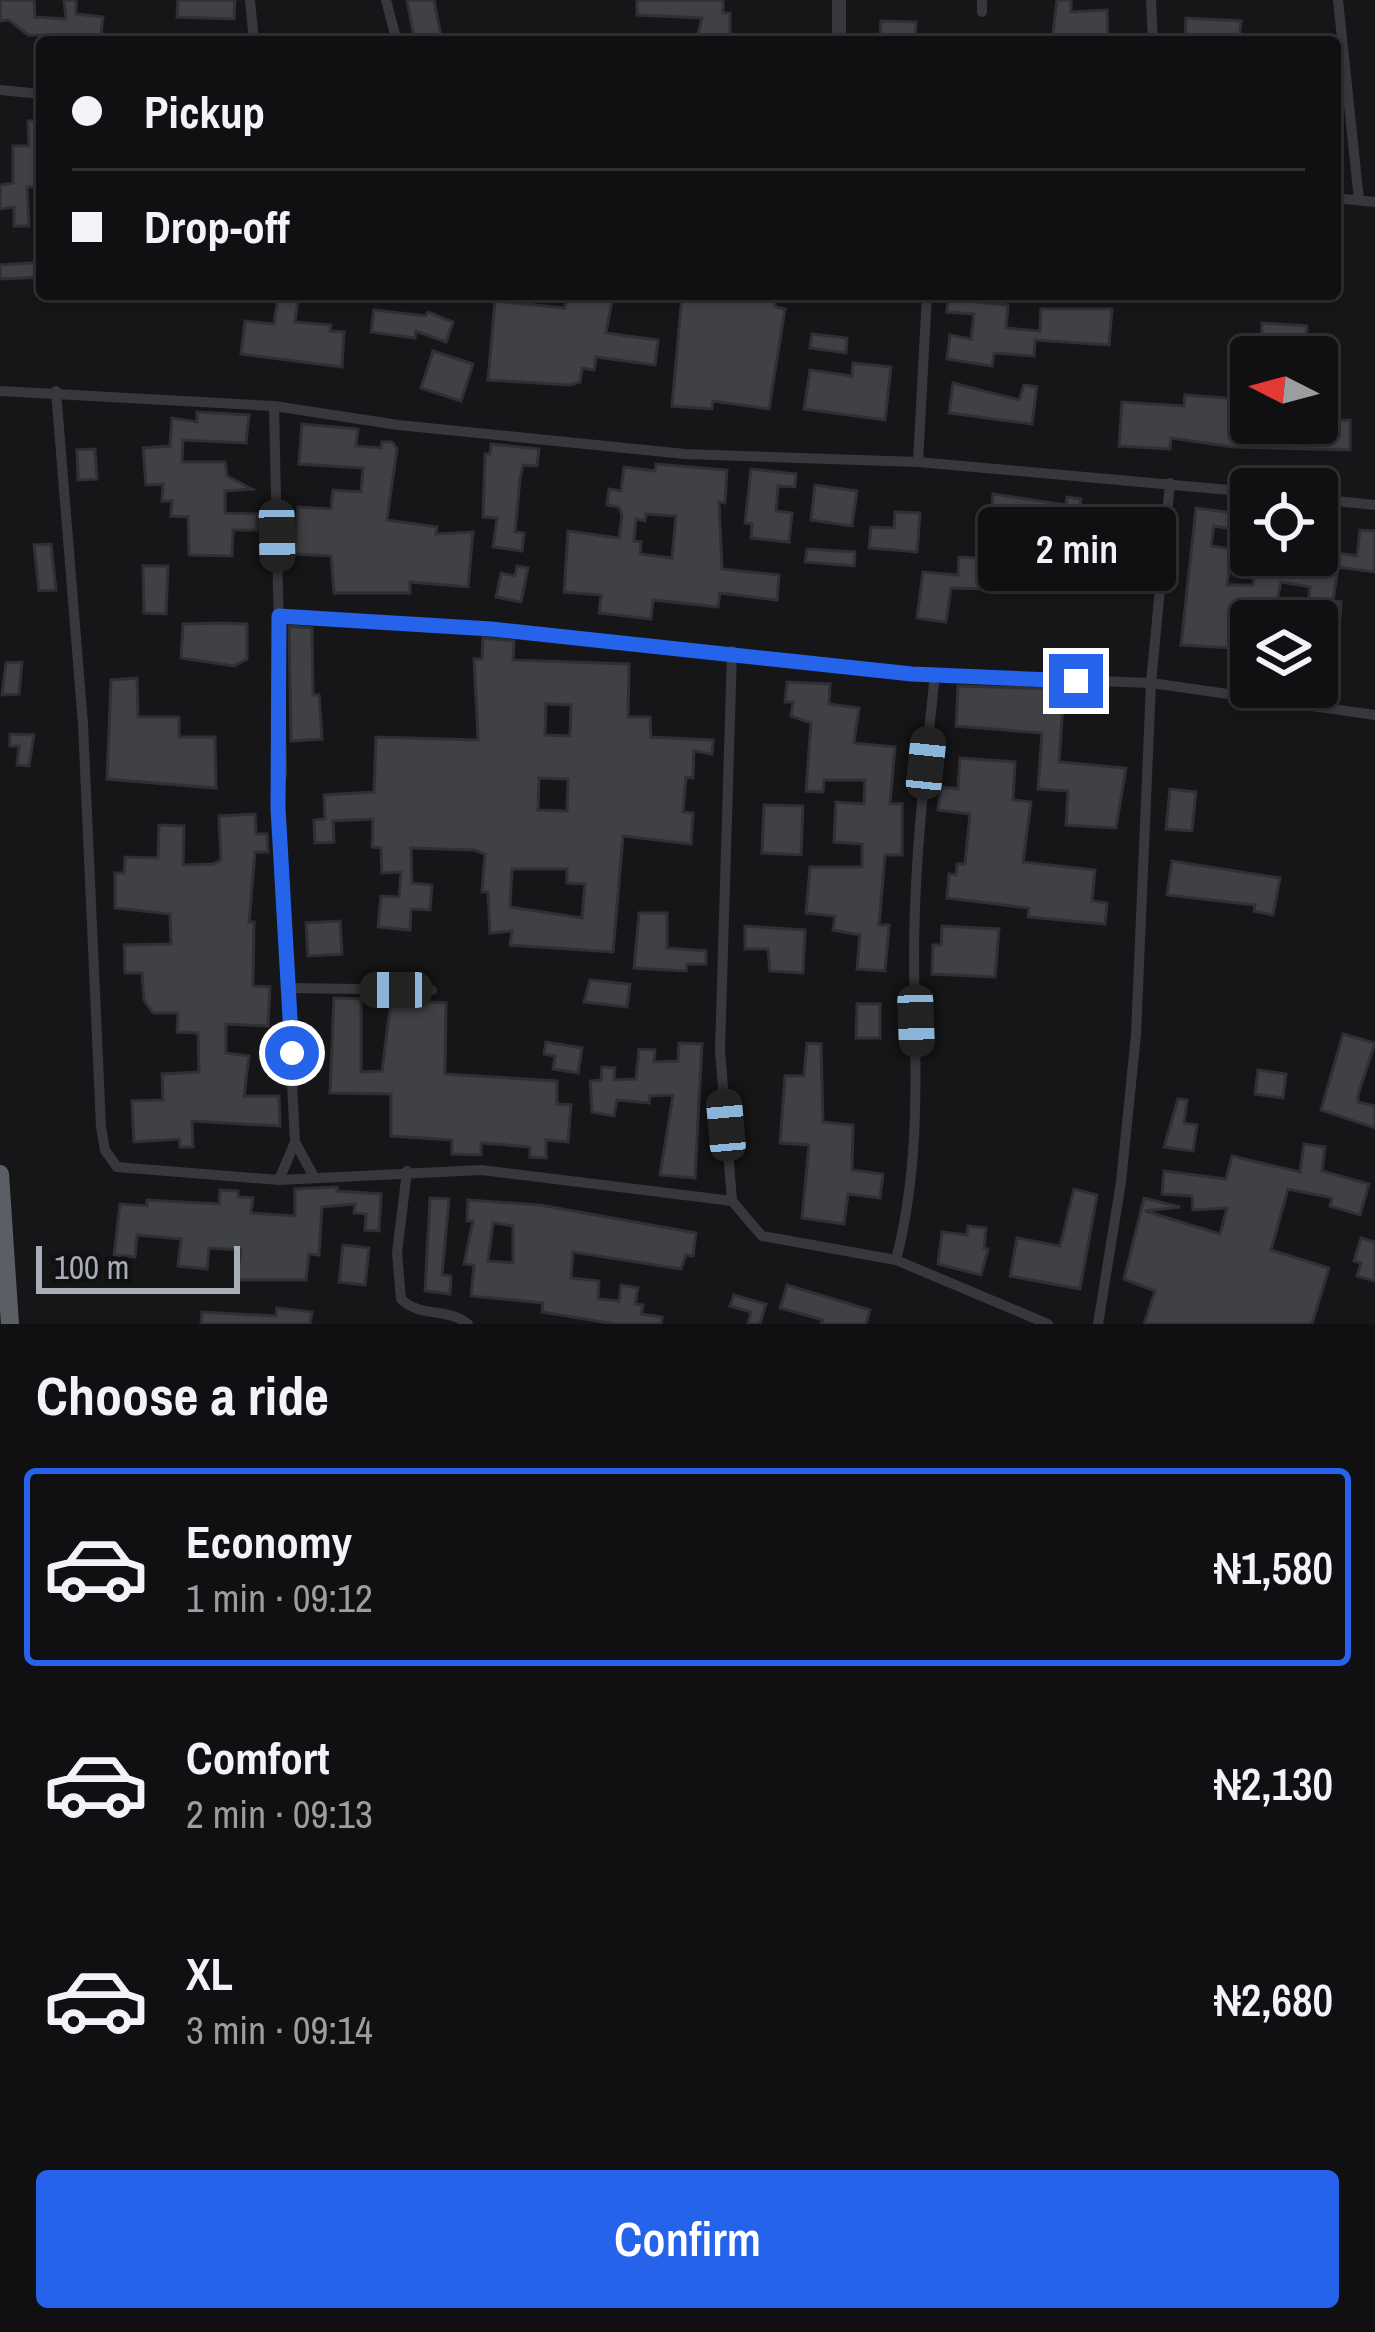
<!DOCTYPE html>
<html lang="en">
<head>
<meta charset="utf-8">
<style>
  :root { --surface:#101012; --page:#19191b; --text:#f1f3f6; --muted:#9c9d9f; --line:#303032; --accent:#2563eb }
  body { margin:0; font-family:"Archivo Narrow",sans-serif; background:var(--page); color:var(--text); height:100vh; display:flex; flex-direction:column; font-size:45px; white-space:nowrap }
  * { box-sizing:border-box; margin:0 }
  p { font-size:39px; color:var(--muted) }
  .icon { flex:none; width:66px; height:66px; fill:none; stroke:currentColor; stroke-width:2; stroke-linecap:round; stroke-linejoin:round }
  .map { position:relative; height:1324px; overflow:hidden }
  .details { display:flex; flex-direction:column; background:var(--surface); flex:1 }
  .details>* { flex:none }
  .hud { position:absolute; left:36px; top:36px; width:1305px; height:264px; border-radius:12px; box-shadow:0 3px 9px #0004,0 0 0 3px var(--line); display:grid; align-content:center; height:264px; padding:0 36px; background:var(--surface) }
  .needle { width:78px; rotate:276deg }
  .controls { position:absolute; left:1230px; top:336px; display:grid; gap:24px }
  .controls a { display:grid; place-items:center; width:108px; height:108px; border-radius:12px; background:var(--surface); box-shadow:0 3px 9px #0004,0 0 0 3px var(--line); font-size:60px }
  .scale { position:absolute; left:36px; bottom:30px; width:204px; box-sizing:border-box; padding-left:12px; border:6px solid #a8adb8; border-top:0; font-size:33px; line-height:42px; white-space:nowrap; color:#a8adb8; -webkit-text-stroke:9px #111113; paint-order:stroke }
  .end { position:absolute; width:54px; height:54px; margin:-27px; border:15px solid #2563eb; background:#fff; box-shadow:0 0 0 6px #fff }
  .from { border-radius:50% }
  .bubble { position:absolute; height:84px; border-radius:12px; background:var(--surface); box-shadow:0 3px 9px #0004,0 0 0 3px var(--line); font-size:39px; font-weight:600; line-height:84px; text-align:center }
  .car { position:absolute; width:36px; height:72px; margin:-36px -18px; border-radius:15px; box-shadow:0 0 9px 3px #0007; background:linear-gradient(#222 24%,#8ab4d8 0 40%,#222 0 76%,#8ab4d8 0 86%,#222 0) }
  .hud b { display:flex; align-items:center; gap:42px; height:114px; font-size:45px }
  .hud b+b { border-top:3px solid var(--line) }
  .hud i { width:30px; height:30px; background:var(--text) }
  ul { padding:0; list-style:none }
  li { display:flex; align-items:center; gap:36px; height:198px; margin:0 24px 18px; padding:0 12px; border:6px solid transparent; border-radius:12px }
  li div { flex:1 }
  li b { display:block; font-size:45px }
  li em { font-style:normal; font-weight:600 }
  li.current { border-color:var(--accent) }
  li>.icon { width:108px; height:108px; stroke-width:1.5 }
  h2 { padding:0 36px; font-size:54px; line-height:144px }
  .cta { display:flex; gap:24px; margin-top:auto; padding:24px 36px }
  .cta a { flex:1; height:138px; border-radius:12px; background:var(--accent); color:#fff; font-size:48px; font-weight:600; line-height:138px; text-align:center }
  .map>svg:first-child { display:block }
</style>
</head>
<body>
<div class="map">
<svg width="1375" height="1324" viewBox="0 0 1375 1324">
  <rect width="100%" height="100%" fill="#161618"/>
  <g fill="#404145" stroke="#303034" stroke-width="3" fill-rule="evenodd">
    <path d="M0,0H34L35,17L66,19L64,0H76V14L103,17L101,36L28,35L9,20L0,21Z"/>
    <path d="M178,0H235L234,19L177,17Z"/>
    <path d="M407,0H434L442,42H415Z"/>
    <path d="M637,0H723V13H730V42H696L702,18L637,15Z"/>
    <path d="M1057,0H1071V12L1107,10L1108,40L1052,42Z"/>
    <path d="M1186,18L1241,21L1239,42H1185Z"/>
    <path d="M881,21L916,22L915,41L880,40Z"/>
    <path d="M42,120V186L27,187L29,226H14V207L0,209V185L13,183V146H29L28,121Z"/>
    <path d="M42,262V277L0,279V265Z"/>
    <path d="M567,294L613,295L606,333L658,340L655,365L596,357L594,370L582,368L580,382L570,385L488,380L495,301L565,308Z"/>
    <path d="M682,294H776L775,307L785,309L769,409L713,401L712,409L672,406Z"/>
    <path d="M278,297L298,300L295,322L331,325L330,331L344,332L342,367L241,354L245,321L274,324Z"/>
    <path d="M948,299L1008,305L1006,328L1040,331L1041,309H1112L1109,345L1035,340L1034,356L994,353L992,366L947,359L950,335L971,339L974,314L947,312Z"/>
    <path d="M374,310L426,316L428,312L453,322L446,342L416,331L415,338L371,332Z"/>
    <path d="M1262,323L1307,326L1306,348L1261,345Z"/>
    <path d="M812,334L847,338L846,353L810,348Z"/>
    <path d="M433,351L473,364L461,401L421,388Z"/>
    <path d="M853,363L891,367L885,420L804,409L810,370L852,376Z"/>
    <path d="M953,383L1019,400L1024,385L1037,387L1032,424L949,413Z"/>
    <path d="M1185,395L1251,400V423L1350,420V450L1233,447L1171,438L1170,449L1119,446L1122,402L1184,406Z"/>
    <path d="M197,412L249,415L246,443L183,440L182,462H225L227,476L252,489L225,491V513L257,514V530H233L232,556L189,555L188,517L171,516L172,501H162L163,484L146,485L143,448L170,446L172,418L197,422Z"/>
    <path d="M302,424L358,429L356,446L381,448L382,442H392L397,449L387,520L437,527L436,534L473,532L468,587L410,582V593H334L331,556L294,554L298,507L331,509L333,490L361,492L363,468L299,464Z"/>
    <path d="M491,444L539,449L537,466L523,465L520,479L515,532L524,533L522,551L493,547L497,518L483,517L485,454H490Z"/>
    <path d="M95,449L97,479L78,480L77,450Z"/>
    <path d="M656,464L727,470L725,503L719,502L722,569L779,575L777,600L720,593L718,607L653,600L651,619L599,613L601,595L564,592L568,531L619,538L622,516L619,507L607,505L609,489L621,491L624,467L655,471ZM646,514L676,516L672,558L640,554L641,542L634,541L636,519L645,521Z"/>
    <path d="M751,469L796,474L795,487L778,486L776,511L792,513L789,542L751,538L752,524L745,523Z"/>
    <path d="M815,485L857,491L852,526L811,520Z"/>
    <path d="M993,494L1066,505L1067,497L1081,499L1077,535L1052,532L1051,552L1028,550L1026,590L951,588L946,622L917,618L923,572L958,575L959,557L989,559Z"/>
    <path d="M1196,508L1234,513L1232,529L1214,526L1211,546L1232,549L1227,585H1253L1258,555H1317V550L1357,556L1360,530L1375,531V572L1338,567L1333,601L1341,602L1340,619L1307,616L1310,587L1281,582L1273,621H1251V649L1181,645Z"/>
    <path d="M895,512L920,513L917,552L869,548L871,527L894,528Z"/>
    <path d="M51,544L56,590L39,591L34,545Z"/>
    <path d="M807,549L855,552L854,566L805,562Z"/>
    <path d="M143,566H168L166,614L144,613Z"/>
    <path d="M517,566L528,568L521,602L496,597L501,573L515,576Z"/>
    <path d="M220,623L247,624V659L234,666L181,658L183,624Z"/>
    <path d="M289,626L312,628L313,695H319L322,739L291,741Z"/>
    <path d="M483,638L514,641L513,660L629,664L628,717H650L651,737L713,740L712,754L694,751L693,778L686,777L683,812L693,813L691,844L623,836L613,952L510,945L512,931L490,933L488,892H482L485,854L474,850L411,848L412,883L432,885L430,910L411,909L410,930L378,927L381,896L399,897L401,872L382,873L381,848L372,847L373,819L333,821L334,842L315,843L314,820L325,819L324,795L374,792L376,737L478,740L474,659H482ZM546,704L571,705L570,736L545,735ZM539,778L568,779L567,811L538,810ZM512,869H567V883L585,884L582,918L510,907Z"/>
    <path d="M22,662L19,694L2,695L6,663Z"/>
    <path d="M137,678L138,717H179V737H215L216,788L107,779L111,680Z"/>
    <path d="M787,682L830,684L829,704L859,708L854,743L895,747L890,804H902V855H885L879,925H889L885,971L857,969L860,935L833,930L835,916L806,913L810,867H862V844L834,842L836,802L864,804L865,780H824L823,792L806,791L811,723L791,716L793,702H785Z"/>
    <path d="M958,686L1064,689L1059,762L1126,768L1116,828L1066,825L1068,791L1038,789L1042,733L956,726Z"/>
    <path d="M10,734L34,735L29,766L17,765L19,746H10Z"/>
    <path d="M960,758L1015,762L1013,800L1031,802L1023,862L1095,870L1092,901L1107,903L1105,924L1028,917L1029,908L947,898L949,874L956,875L957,864H965L970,814L938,810L941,787L958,789Z"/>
    <path d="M1170,789L1196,792L1192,831L1166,829Z"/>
    <path d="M764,805L803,806L801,855L762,853Z"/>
    <path d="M255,814L256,834H267L268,852H255L249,922H254L253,986L270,987L268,1026L226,1024V1053L249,1056L244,1096H279L280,1126L192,1121L193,1147H180L179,1139L134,1142L132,1101L163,1100L162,1074L199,1072L198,1033L177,1032L178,1013H153L144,1000L142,973H125L124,945L171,944L170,914L115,908V873H124L125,857L158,858L159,825L184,826L183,865L213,864L221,860L219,816Z"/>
    <path d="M1172,861L1280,878L1273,915L1254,911L1255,905L1167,895Z"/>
    <path d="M639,913H667V948L706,951V964H687L686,971L634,968Z"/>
    <path d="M340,921L342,954L308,956L306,923Z"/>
    <path d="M745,926L805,930L803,973L770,971L768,949H745Z"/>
    <path d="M942,926L999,929L995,977L932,974L933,945H941Z"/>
    <path d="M590,980L630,984L627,1007L584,1002Z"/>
    <path d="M334,998L361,999V1072L382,1071L391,1000L446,1003L445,1074L557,1081V1104L571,1105L568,1142L546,1140V1158L530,1157V1147L481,1143V1155L452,1154V1140L391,1136V1094L330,1093Z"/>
    <path d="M857,1004H880V1038H856Z"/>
    <path d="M1343,1034L1375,1043L1358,1095V1102L1375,1106V1128L1321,1110Z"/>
    <path d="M546,1042L582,1048L578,1073L553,1069L555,1056L544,1054Z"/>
    <path d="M679,1043L702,1044L695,1178L660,1175L673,1095L650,1096L649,1103L617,1100L614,1116L592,1112L590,1081L601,1080L602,1067L615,1068L614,1080L636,1079L639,1049L655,1050L654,1062L678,1061Z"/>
    <path d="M807,1043L821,1044L823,1122L853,1125L852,1170L883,1174L880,1198L848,1194L844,1224L802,1218L809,1145L780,1143L785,1076H804Z"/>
    <path d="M1258,1070L1286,1074L1283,1098L1255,1094Z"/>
    <path d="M1178,1099L1187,1100L1184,1123L1197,1125L1193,1151L1164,1147Z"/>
    <path d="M1304,1144L1325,1147L1322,1171L1369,1184L1360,1215L1330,1206L1332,1198L1288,1189L1271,1250L1329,1268L1312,1324H1144L1155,1291L1124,1279L1144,1198L1180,1207L1145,1211L1220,1234L1227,1208L1193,1210L1192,1196L1162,1194L1164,1171L1226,1179L1232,1156L1300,1172Z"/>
    <path d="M337,1187V1191L381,1194L379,1231L365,1230L366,1214L354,1213L355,1204L322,1207L319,1255L309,1254L306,1280H237L241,1250L209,1248L207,1269L178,1266L181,1239L137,1235L135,1257L114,1255L120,1204L147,1206V1200L219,1204L220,1190L238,1191V1197L253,1198L251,1213L295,1216V1189Z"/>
    <path d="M1074,1189L1097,1195L1080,1289L1010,1276L1017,1238L1060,1246Z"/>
    <path d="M430,1198L449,1199L442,1275L451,1276L450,1294L425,1291Z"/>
    <path d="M468,1200L540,1205L696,1233L693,1256L686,1255L681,1269L573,1252L571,1278L599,1281L598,1299L619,1301L621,1285L638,1288L635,1304L643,1305L641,1314L662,1317L661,1324H615L542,1312L543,1303L471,1296L474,1265L464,1264L473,1221H467ZM493,1223L513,1226V1263L488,1261Z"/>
    <path d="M968,1226L986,1228L984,1248L988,1249L981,1275L938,1264L942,1232L967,1235Z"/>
    <path d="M1361,1238L1375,1242V1281L1357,1276L1361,1263L1354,1261Z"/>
    <path d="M343,1245L369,1248L365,1285L339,1282Z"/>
    <path d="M787,1285L870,1310L866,1324H821L823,1320L780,1308Z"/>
    <path d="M734,1295L766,1304L760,1324H748L751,1312L730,1306Z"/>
    <path d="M277,1308L312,1312L310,1324H201L202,1312L276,1316Z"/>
  </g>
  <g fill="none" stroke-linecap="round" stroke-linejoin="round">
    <g stroke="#37383d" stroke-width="10">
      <path d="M250,0L254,42"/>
      <path d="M386,0L397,42"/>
      <path d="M982,0V12"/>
      <path d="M1151,0L1153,42"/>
      <path d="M1338,0L1359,200"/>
      <path d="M0,90L42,94"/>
      <path d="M1335,198L1375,202"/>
      <path d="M0,391L274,406L398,425L685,454L918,462L1251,492"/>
      <path d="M56,391L83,724L101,1127L105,1150L117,1167L279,1180L481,1170L732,1201L762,1236L896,1260L1048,1324"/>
      <path d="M274,406L282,771L278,808L295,1142L279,1180"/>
      <path d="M918,462L927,294"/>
      <path d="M1317,499L1375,505"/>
      <path d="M279,616L491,629L912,674L1151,683L1375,715"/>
      <path d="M732,651L720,1050L732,1201"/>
      <path d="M288,988L432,990"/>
      <path d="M295,1142L313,1175"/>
      <path d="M407,1171L397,1253L401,1299C420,1318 447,1307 468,1324"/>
      <path d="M896,1260C922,1159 915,1062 914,959C914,864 925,769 935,674"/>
      <path d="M1098,1324L1121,1182L1136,1035L1151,683L1170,483"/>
    </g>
    <path stroke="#37383d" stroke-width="14" d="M839,42V0"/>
    <path stroke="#5b5e65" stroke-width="18" d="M0,1174L10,1324"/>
  </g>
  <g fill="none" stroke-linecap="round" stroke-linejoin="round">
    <path stroke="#2563eb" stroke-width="15" d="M292,1053L278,808L279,616L491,629L912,674L1076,681"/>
  </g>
</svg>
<div class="controls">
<a><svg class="needle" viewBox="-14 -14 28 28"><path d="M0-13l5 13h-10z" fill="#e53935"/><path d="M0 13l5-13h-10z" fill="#9c9d9f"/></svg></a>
<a><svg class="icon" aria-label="locate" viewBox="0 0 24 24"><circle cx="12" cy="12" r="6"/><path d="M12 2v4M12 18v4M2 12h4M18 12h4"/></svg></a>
<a><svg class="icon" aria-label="layers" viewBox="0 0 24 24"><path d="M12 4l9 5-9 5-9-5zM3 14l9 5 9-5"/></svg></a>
</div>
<div class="scale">100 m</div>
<i class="end from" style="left:292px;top:1053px"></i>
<i class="end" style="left:1076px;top:681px"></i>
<div class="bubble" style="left:978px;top:507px;width:198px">2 min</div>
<i class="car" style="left:277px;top:536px;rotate:179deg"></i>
<i class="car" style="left:926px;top:763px;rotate:6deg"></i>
<i class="car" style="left:396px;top:990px;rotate:270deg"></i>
<i class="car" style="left:916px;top:1021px;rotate:178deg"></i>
<i class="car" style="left:726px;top:1125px;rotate:355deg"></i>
<div class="hud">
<b><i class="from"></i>Pickup</b>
<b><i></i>Drop-off</b>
</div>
</div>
<section class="details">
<h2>Choose a ride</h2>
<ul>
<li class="current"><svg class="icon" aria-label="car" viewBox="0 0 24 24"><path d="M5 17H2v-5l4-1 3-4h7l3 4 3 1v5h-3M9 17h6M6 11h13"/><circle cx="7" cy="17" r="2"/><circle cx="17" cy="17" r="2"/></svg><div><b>Economy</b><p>1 min · 09:12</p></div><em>₦1,580</em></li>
<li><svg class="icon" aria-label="car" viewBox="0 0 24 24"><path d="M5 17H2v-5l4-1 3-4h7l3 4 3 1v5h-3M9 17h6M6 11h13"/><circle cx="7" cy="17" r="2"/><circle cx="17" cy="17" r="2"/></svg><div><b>Comfort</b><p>2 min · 09:13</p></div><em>₦2,130</em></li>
<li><svg class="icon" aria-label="car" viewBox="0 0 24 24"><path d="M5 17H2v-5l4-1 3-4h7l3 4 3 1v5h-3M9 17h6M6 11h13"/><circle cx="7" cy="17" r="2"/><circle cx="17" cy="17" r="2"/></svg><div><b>XL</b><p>3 min · 09:14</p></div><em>₦2,680</em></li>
</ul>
<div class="cta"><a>Confirm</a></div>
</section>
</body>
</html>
